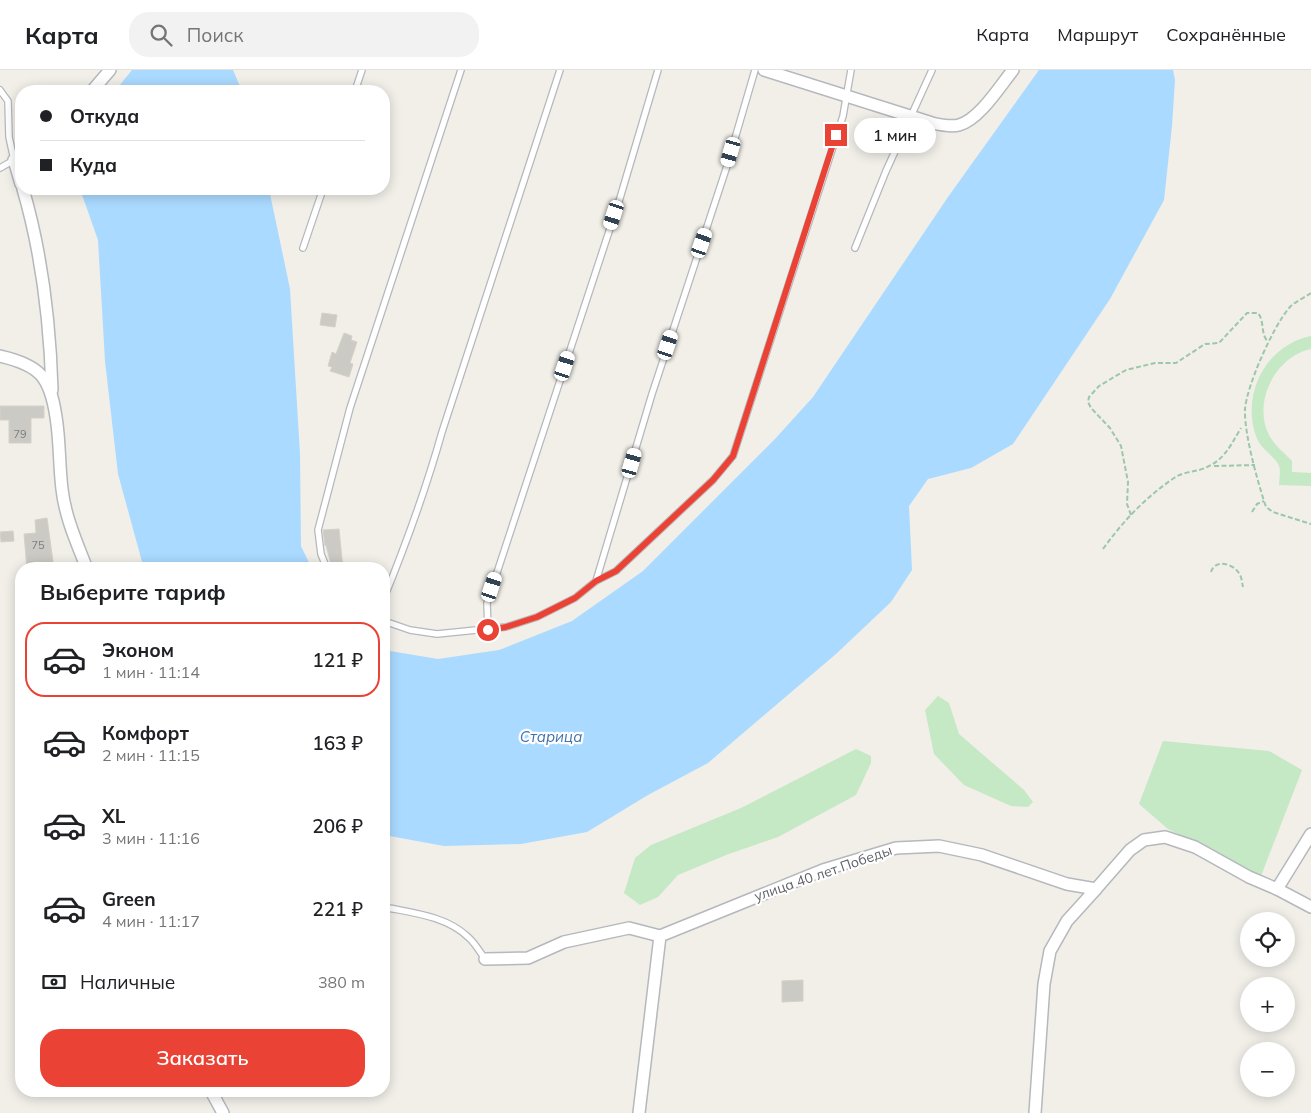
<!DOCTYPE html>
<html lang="ru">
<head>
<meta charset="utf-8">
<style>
  :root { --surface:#fff; --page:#f2f2f2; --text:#202124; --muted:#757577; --line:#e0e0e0; --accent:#ea4335 }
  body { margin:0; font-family:Mulish,sans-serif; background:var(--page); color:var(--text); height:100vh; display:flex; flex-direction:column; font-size:19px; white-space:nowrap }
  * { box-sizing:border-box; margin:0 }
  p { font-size:16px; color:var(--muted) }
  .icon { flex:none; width:28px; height:28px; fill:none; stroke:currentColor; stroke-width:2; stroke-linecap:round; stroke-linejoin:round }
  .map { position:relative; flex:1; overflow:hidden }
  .details { position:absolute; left:15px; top:492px; width:375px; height:535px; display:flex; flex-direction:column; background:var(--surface); border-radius:20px; box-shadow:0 2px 12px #0003 }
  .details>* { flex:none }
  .hud { position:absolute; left:15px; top:15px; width:375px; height:110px; border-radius:20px; box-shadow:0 2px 12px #0003; display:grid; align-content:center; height:110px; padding:0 25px; background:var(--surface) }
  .fabs { position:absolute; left:1240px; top:842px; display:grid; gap:10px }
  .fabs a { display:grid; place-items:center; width:55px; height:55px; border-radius:50%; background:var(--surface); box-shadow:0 2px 12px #0003; font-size:25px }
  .end { position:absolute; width:22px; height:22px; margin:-11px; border:6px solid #ea4335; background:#fff; box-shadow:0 0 0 2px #fff }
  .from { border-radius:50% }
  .bubble { position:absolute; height:35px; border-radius:18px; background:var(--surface); box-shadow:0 2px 12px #0003; font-size:16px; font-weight:600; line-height:35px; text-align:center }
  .car { position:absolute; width:15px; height:30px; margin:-15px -8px; border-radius:6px; box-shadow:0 0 4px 1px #0007; background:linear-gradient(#fff 24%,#345 0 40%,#fff 0 76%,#345 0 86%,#fff 0) }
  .hud b { display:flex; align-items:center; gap:18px; height:48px; font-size:19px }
  .hud b+b { border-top:1px solid var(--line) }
  .hud i { width:12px; height:12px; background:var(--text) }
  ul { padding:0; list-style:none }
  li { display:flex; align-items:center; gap:15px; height:75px; margin:0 10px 8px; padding:0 15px; border:2px solid transparent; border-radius:20px }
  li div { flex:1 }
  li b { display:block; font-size:19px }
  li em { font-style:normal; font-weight:600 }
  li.on { border-color:var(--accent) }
  li>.icon { width:45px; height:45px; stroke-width:1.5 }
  h2 { padding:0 25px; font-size:22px; line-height:60px }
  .pay { display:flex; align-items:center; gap:12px; height:55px; padding:0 25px; font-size:19px }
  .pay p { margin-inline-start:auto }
  .cta { display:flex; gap:10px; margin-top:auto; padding:10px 25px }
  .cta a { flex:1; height:58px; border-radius:20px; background:var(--accent); color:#fff; font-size:20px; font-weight:600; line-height:58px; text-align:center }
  header { display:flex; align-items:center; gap:30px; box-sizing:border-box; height:70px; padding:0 25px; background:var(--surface); border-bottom:1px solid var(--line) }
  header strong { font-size:24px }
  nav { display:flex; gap:28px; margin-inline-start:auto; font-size:18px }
  .search { width:350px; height:45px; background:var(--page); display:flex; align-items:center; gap:12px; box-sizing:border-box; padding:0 18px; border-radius:20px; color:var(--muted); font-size:19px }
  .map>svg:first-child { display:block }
</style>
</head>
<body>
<header>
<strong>Карта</strong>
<div class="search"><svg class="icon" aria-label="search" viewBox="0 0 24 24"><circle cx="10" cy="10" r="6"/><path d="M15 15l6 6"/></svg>Поиск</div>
<nav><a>Карта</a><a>Маршрут</a><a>Сохранённые</a></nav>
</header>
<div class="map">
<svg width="1311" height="1043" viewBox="0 0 1311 1043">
  <rect width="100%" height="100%" fill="#f1efe8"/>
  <g fill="#c5e8c5">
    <path d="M1311,266V279C1276,286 1252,332 1269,365C1274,375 1284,383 1292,391V402L1311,403V416L1279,415C1279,410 1281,401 1279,396C1276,387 1260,379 1256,366C1241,324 1266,275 1311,266Z"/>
    <path d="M938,626L949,633L959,664L1024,720L1033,732L1028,737L1011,736L964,715L934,684L925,640Z"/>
    <path d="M1163,671L1269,681L1302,700L1261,806L1168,759L1139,734Z"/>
    <path d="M856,679L871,686V693L856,725L778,767L726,785L678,805L658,827L640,835L624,823L635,788L651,775L741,738Z"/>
  </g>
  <g fill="#aadaff">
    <path d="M132,0H233L242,21H115Z"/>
    <path d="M1039,0H1173L1175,10L1172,56L1164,130L1110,229L1013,374L971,398L928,409L909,436L912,500L891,532L836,584L708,693L648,725L587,762L521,774L444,776L384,765V580L438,589L499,580L572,551L643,501L775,369L813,327L948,127Z"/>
    <path d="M80,119H269L290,219L300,384L301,476L312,499H144L118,404L105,291L98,170Z"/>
  </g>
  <g fill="#cccac5" stroke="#d6d1c6">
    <path d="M322,243L337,245L335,257L320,255Z"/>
    <path d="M344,263L352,266L351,270L357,272L350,293L353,294L349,307L330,301L332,297L328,296L332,282L336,284Z"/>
    <path d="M0,336H44V348H31V373H9V350H0Z"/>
    <path d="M47,448L54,499H27L24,464L36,463L35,450Z"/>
    <path d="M339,459L343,499H332L326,475L325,476L323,460Z"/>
    <path d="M13,461L14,471L1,472L0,462Z"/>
    <path d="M803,910V931L782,932V911Z"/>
  </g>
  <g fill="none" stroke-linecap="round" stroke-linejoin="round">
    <g stroke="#b5b8bc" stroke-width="8">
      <g id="service">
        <path d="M0,20L8,31L9,67L14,90L0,98"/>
        <path d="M355,21L362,0"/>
        <path d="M303,178L323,119"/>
        <path d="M855,178L886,101L932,0"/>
        <path d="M327,499L321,484L318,460L350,338L461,0"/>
        <path d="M596,511L652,324L726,99L755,0"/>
        <path d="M384,528C406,474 426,419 442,362L560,0"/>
        <path d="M384,551L410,560L437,564L506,557L537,547L575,528L596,511L616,501L713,410L733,386L843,46L851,0"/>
        <path d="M488,560L487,533L620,128L658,0"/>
        <path d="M384,837C413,843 446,846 468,867C475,873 480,882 485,889"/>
      </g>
    </g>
    <g stroke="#b5b8bc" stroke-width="14">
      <g id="minor">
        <path d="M764,0L932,53C941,55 951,57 959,55C979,50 1000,16 1013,0"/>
        <path d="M92,21L110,0"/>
        <path d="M21,87L14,90L21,114"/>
        <path d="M23,119C42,184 50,252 52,320"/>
        <path d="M0,286C40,295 50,307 56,347C60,371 59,395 62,419C65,447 77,473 87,499"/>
        <path d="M1277,819L1311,764"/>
        <path d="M485,889L528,888L564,872L629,858L660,866L823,800L896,778L939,776L982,785L1067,814L1096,819L1130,780L1144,770L1165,767L1195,777L1249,807L1277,819L1311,837"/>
        <path d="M211,1021L223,1043"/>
        <path d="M639,1043L660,866"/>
        <path d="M1035,1043L1044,914L1050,881L1067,851L1096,819"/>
      </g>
    </g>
    <g stroke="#9cc7a9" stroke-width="2" stroke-dasharray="5 2.5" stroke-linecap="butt">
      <path d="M1311,223C1304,228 1294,232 1289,238C1273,257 1247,315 1245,339C1244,364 1258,413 1266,437L1273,442L1311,454"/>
      <path d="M1214,396L1255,395"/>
      <path d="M1252,442L1257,434L1264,431"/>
      <path d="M1131,445L1127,434L1128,412L1121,376L1110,358L1091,338L1088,332L1089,327L1099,316L1126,300L1155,293H1176L1205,274L1219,273L1247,243H1258C1265,252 1260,263 1268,272"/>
      <path d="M1103,479C1123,451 1146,427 1174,408C1181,403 1191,402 1199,400C1223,393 1229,378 1241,358"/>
      <path d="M1211,502C1215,488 1235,494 1240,505C1242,508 1242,514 1243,517"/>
    </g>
    <use href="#service" stroke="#fff" stroke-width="5.5"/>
    <use href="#minor" stroke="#fff" stroke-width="11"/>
  </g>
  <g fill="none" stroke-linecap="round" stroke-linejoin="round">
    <path stroke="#ea4335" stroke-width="6" d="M488,560L506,557L537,547L575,528L596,511L616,501L713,410L733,386L836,65"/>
  </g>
  <g text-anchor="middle" stroke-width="4.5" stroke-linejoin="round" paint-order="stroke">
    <g font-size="11" fill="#7a7d7f">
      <text x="20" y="368">79</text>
      <text x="38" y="479">75</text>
    </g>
    <g font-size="14" fill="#5f6368" stroke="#fff">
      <text transform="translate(823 803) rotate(-19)" y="5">улица 40 лет Победы</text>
    </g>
    <g font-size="15" font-style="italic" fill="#4174aa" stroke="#fff">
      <text x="551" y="672">Старица</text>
    </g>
  </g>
</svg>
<div class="fabs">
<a><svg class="icon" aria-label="locate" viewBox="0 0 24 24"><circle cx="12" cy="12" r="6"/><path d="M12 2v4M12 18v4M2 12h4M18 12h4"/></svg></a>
<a>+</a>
<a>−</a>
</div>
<i class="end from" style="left:488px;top:560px"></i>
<i class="end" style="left:836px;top:65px"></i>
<div class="bubble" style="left:854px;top:48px;width:82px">1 мин</div>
<i class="car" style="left:731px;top:82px;rotate:196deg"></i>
<i class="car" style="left:614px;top:145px;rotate:198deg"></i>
<i class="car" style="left:702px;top:173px;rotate:19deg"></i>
<i class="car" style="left:668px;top:275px;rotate:18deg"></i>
<i class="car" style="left:565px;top:296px;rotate:18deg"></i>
<i class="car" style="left:632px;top:393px;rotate:16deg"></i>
<i class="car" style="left:492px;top:517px;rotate:18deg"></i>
<div class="hud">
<b><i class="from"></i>Откуда</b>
<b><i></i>Куда</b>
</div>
<section class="details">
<h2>Выберите тариф</h2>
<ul>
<li class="on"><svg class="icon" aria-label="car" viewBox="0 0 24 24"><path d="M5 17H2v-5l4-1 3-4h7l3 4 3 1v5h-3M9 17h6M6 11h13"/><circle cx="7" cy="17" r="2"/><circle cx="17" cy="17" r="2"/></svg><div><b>Эконом</b><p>1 мин · 11:14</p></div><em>121 ₽</em></li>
<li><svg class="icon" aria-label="car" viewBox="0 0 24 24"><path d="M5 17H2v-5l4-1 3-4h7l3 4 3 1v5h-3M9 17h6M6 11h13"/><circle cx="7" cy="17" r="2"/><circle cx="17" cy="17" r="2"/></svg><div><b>Комфорт</b><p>2 мин · 11:15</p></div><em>163 ₽</em></li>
<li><svg class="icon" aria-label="car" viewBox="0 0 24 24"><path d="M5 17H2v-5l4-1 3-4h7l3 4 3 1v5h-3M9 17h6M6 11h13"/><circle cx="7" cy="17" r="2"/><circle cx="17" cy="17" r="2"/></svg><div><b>XL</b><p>3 мин · 11:16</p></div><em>206 ₽</em></li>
<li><svg class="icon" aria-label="car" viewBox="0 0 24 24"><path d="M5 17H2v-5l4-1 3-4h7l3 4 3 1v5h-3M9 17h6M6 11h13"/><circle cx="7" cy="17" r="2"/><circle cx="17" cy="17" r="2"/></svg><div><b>Green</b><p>4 мин · 11:17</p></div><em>221 ₽</em></li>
</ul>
<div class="pay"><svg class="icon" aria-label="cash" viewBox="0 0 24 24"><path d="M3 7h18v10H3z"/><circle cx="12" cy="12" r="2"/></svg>Наличные<p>380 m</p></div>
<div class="cta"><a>Заказать</a></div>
</section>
</div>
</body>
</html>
